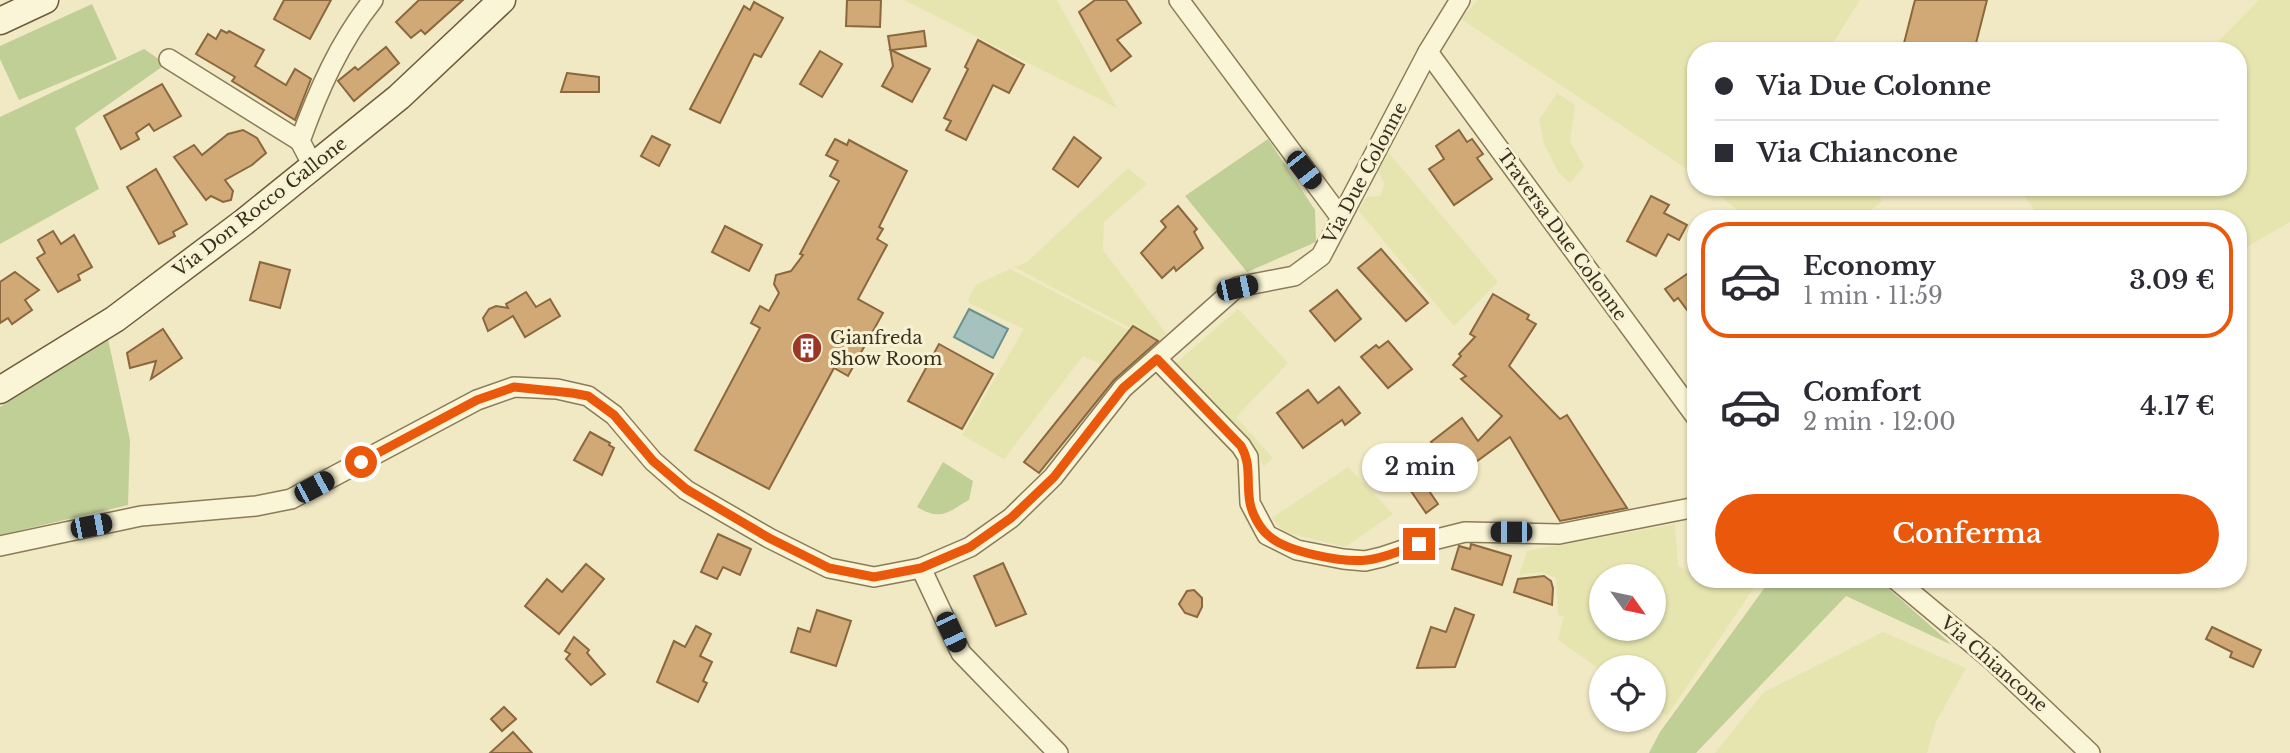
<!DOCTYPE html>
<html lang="it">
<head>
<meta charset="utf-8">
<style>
  :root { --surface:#fff; --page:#f2f2f3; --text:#2b2b33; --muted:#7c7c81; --line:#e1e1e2; --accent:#ea580c }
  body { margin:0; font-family:"Libre Baskerville",serif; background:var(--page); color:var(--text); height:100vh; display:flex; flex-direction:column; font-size:26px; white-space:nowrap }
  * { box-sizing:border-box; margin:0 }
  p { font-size:23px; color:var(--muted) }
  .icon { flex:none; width:38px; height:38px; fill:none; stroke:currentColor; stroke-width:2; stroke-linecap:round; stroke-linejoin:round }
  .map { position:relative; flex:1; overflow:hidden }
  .sheet { position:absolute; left:1687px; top:210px; width:560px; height:378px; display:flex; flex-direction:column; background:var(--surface); border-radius:28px; box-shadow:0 2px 5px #0004 }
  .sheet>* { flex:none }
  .top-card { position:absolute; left:1687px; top:42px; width:560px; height:154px; border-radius:28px; box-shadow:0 2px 5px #0004; display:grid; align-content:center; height:154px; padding:0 28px; background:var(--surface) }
  .needle { width:46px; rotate:123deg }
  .buttons { position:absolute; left:1589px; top:564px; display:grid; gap:14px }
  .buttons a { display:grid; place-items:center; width:77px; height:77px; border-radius:50%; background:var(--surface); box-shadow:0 2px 5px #0004; font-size:35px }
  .end { position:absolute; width:32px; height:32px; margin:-16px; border:9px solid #ea580c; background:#fff; box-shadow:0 0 0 4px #fff }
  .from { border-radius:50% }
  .bubble { position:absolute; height:49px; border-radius:24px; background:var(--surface); box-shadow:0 2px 5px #0004; font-size:23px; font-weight:600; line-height:49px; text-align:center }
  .car { position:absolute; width:21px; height:42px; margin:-21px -10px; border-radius:9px; box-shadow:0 0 5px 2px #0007; background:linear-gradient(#222 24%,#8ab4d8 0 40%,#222 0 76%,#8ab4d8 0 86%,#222 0) }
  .top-card b { display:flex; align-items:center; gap:24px; height:66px; font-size:26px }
  .top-card b+b { border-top:2px solid var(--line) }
  .top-card i { width:18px; height:18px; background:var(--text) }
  ul { padding:12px 0 0; list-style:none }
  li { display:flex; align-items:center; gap:21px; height:116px; margin:0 14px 10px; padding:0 14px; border:4px solid transparent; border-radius:28px }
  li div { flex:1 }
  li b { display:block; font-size:26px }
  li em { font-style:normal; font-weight:600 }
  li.selected { border-color:var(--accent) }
  li>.icon { width:63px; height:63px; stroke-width:1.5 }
  .cta { display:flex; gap:14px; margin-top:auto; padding:14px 28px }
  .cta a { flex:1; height:80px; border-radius:42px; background:var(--accent); color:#fff; font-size:28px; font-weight:600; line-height:80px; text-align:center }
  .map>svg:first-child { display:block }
</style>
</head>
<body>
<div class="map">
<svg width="2290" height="753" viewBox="0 0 2290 753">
  <rect width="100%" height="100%" fill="#f0e9c3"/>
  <g fill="#e6e5b0" fill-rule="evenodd">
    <path d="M904,0H1057L1117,108L942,19Z"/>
    <path d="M1478,0H1860L1828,51H1696V175L1461,19Z"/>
    <path d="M2259,0H2290V222L2238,252V219H2042L2021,192L2023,187H2238V51H2209Z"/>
    <path d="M1557,93L1575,105L1570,142L1584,166L1570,183L1559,173L1544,144L1539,120Z"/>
    <path d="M1388,152L1498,282L1454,326L1359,211L1366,197L1380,196L1385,184L1378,171Z"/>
    <path d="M1128,168L1147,184L1104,222L1103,250L1166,333L1159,343L1014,267L1027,262Z"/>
    <path d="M1710,187H1874L1882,201L1861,219H1748Z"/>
    <path d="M1010,269L1153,343L1118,372L1083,356L1004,459L962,435L1024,329L967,302L976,285Z"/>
    <path d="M1238,309L1288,363L1236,417L1273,458L1264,466L1175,364Z"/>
    <path d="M1348,467L1393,514L1345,547L1284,532L1272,518Z"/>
    <path d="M1675,524L1678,566L1696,574V579H1707L1721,586L1725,579H1760L1667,716L1654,707V667H1601V670L1558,640L1564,616L1558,615L1556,578L1542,572L1519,575L1527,551ZM1601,576H1654V628H1601Z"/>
    <path d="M1883,632L1966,668L1936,722L1927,753H1715L1764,692Z"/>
  </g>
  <g fill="#c0cf96">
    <path d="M92,4L117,59L19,100L0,59V46Z"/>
    <path d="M144,49L166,64L75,128L99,189L0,244V117Z"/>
    <path d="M1268,139L1315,210L1316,242L1247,272L1185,196Z"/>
    <path d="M108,339L130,440L128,505L0,535V407Z"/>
    <path d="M943,462L973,481L969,500C946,513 941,521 917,507Z"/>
    <path d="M1771,579H1878L1952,645L1846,596L1696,753H1649L1660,732Z"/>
  </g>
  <path fill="#a5c2be" stroke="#6b918d" stroke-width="2" d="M969,309L1008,329L993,358L954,337Z"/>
  <g fill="#d0a977" stroke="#8b673e" stroke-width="2">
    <path d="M284,0H331L310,39L274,19Z"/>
    <path d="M419,0H463L425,34L421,30L411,38L396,22Z"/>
    <path d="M847,0H881L880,27L846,26Z"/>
    <path d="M1095,0H1126L1141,23L1117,40L1131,56L1111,71L1079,12Z"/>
    <path d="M1915,0H1987L1974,51H1902Z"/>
    <path d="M754,2L783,18L761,57L754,54L720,123L690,109L744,6L750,10Z"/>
    <path d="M221,30L227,33L229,31L264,50L255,66L286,85L295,69L311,79L295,120L232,81L235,77L196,54L208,34L216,39Z"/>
    <path d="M924,31L926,46L891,50L930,69L912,102L882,86L893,66L888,36Z"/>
    <path d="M978,40L1024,65L1009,93L993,85L966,140L946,130L951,121L944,118L968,69L965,67Z"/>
    <path d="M386,47L399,63L354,101L338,81L355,67L358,70Z"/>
    <path d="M820,51L842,64L822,97L800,84Z"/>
    <path d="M567,73L599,77V92H561Z"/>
    <path d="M162,84L181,116L154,131L149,124L136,133L139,139L121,149L104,116Z"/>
    <path d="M243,130L257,138L266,153L252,165L225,180L233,191L231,200L223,202L211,196L206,200L174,157L194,145L202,155L228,134Z"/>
    <path d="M1459,130L1467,142L1472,139L1483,154L1477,158L1492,179L1454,205L1429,169L1444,159L1436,146Z"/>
    <path d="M652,136L670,145L659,166L641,156Z"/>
    <path d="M1074,137L1101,158L1078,187L1053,169Z"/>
    <path d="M835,139L847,145L849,140L907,171L879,227L883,229L877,239L887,245L858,299L883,313L848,376L834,368L769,489L695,450L760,328L751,323L760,306L769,311L779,293L774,284L776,275L791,271L803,255L800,254L839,181L830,176L838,161L826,155Z"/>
    <path d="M156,169L187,224L173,232L175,236L159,244L127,187Z"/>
    <path d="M1651,196L1669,205L1664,213L1687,225L1679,240L1668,234L1656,256L1627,241Z"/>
    <path d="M1178,206L1197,229L1194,232L1203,248L1176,271L1174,267L1162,278L1141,253L1166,227L1161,221Z"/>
    <path d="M725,226L762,245L749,271L712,252Z"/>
    <path d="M53,231L61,244L74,235L92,267L78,275L80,280L58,292L37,258L45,253L38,240Z"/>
    <path d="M1381,249L1428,303L1406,321L1358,268Z"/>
    <path d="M260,262L290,270L280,308L250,300Z"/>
    <path d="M1696,268V322L1678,298L1674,301L1665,289Z"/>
    <path d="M15,272L39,290L25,300L32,310L12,324L8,318L0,323V282Z"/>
    <path d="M1337,290L1361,319L1335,341L1310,311Z"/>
    <path d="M526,292L536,307L550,299L560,316L525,337L513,316L488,331L483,318L489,309L496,306L508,308L506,304Z"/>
    <path d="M1493,294L1529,315L1527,319L1536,324L1509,366L1560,419L1567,415L1627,508L1560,521L1510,437L1469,467L1467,464L1454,473L1431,442L1462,418L1478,441L1502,416L1461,379L1466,376L1453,365L1461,356L1459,354L1475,337L1470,334Z"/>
    <path d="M1133,326L1158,341L1114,380L1039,473L1024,462Z"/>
    <path d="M163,329L182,358L151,379L156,361L130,368L127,353Z"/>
    <path d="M1388,341L1412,369L1388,388L1361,357L1376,345L1379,348Z"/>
    <path d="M939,344L993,374L962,429L908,401Z"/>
    <path d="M1339,387L1360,413L1345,425L1342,420L1303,448L1277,413L1308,390L1318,403Z"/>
    <path d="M590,432L610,443L609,445L614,448L602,475L574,460Z"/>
    <path d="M1414,469L1438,504L1426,513L1402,478Z"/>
    <path d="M718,534L751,549L740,575L723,567L717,579L701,572Z"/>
    <path d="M1471,544L1511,556L1502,585L1452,569L1459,546L1470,549Z"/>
    <path d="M1003,563L1026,614L996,626L974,576Z"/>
    <path d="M586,564L604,579L559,634L525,606L547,579L562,592Z"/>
    <path d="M1544,576L1551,581L1553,588L1552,605L1514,592L1518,579Z"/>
    <path d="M1194,590L1202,598V607L1197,617L1185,613L1179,604L1187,591Z"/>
    <path d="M1455,608L1474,615L1455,667L1417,668L1431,627L1446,632Z"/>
    <path d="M817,610L851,621L836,666L791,652L798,628L810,632Z"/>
    <path d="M696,626L711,634L700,656L712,662L703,681L707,683L698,702L657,682L674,641L685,647Z"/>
    <path d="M2212,627L2261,650L2253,667L2230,657L2232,652L2206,639Z"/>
    <path d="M574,637L589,650L587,653L605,674L591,685L566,659L570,654L565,651Z"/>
    <path d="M504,707L516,719L502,731L491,719Z"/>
    <path d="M513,732L532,753H490Z"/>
  </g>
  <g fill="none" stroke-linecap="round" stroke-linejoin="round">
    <g stroke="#8b7b59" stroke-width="22">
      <g id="street">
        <path d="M1179,0L1341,218"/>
        <path d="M1428,52L1696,417"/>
        <path d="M169,59L300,141"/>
        <path d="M313,166L300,141C318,91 340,41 373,0"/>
        <path d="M1157,359L1241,446L1248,457L1250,503L1267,535L1297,550L1343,559L1365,561L1382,557L1433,540L1465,532L1559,534L1696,507"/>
        <path d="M0,546L141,516L256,506L291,499L477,400L514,387L557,389L588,396L614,415L653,461L686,490L769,538L829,568L874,577L921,568L970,547L1011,518L1053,477L1123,388L1237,287L1294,276L1321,256L1428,52L1460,0"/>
        <path d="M921,568L961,653L1058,753"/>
        <path d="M1895,579L1992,660L2090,753"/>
      </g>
    </g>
    <g stroke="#6d5b3c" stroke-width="29">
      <g id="secondary">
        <path d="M0,21L45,0"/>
        <path d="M0,390L115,319L244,222L399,97L502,0"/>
      </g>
    </g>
    <use href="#street" stroke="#faf5d6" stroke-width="19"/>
    <use href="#secondary" stroke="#faf5d6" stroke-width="26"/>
  </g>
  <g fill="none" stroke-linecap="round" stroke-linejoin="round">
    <path stroke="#ea580c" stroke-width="9" d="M361,462L477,400L514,387L572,393L588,396L614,415L653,461L686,489L769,538L829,568L874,577L921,568L970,547L1011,518L1054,477L1123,388L1157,359L1241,446C1252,465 1246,482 1250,503C1252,514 1260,529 1269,536C1287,552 1343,563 1367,560C1385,558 1402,550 1419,544"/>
  </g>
  <defs>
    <g id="building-disc" transform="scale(1.575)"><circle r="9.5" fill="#9c3626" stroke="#f7f2d3"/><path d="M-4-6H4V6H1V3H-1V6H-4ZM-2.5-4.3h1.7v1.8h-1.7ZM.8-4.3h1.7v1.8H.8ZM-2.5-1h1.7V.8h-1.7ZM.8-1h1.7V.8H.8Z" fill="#fff"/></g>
  </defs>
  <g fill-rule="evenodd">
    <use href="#building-disc" x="807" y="348"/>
  </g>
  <g text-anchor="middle" stroke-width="6" stroke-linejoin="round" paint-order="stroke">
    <g font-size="18" fill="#3a2f1e" stroke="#f7f2d3">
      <text transform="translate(1365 173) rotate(-62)" y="6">Via Due Colonne</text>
      <text transform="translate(260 207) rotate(-38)" y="6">Via Don Rocco Gallone</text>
      <text transform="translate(1562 235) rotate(54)" y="6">Traversa Due Colonne</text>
      <text transform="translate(1994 664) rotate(41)" y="6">Via Chiancone</text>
    </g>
    <g font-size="18" fill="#3a2f1e" stroke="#f7f2d3" text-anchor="start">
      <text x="830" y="344">Gianfreda<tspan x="830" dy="21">Show Room</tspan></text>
    </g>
  </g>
</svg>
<div class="buttons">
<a><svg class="needle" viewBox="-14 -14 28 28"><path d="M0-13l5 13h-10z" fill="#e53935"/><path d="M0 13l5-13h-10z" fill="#7c7c81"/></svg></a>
<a><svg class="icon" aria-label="locate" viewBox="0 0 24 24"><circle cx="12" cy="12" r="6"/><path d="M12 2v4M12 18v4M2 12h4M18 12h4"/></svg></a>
</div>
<i class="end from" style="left:361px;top:462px"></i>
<i class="end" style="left:1419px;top:544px"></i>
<div class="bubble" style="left:1362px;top:443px;width:116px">2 min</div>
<i class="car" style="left:1304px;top:170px;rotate:142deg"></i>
<i class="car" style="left:1237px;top:288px;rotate:78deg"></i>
<i class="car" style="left:314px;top:487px;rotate:62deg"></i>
<i class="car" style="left:91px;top:526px;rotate:79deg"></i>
<i class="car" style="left:1511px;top:532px;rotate:270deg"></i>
<i class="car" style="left:951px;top:632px;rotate:155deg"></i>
<div class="top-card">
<b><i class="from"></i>Via Due Colonne</b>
<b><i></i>Via Chiancone</b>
</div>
<section class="sheet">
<ul>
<li class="selected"><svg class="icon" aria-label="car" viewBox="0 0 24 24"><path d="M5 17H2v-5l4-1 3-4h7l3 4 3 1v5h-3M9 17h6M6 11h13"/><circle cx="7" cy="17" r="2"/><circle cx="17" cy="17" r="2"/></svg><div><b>Economy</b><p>1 min · 11:59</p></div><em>3.09 €</em></li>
<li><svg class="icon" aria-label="car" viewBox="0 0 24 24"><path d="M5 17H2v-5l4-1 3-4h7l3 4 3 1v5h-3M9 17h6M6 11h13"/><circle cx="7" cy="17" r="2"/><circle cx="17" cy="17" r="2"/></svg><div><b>Comfort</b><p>2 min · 12:00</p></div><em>4.17 €</em></li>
</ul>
<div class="cta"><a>Conferma</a></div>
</section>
</div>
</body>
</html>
